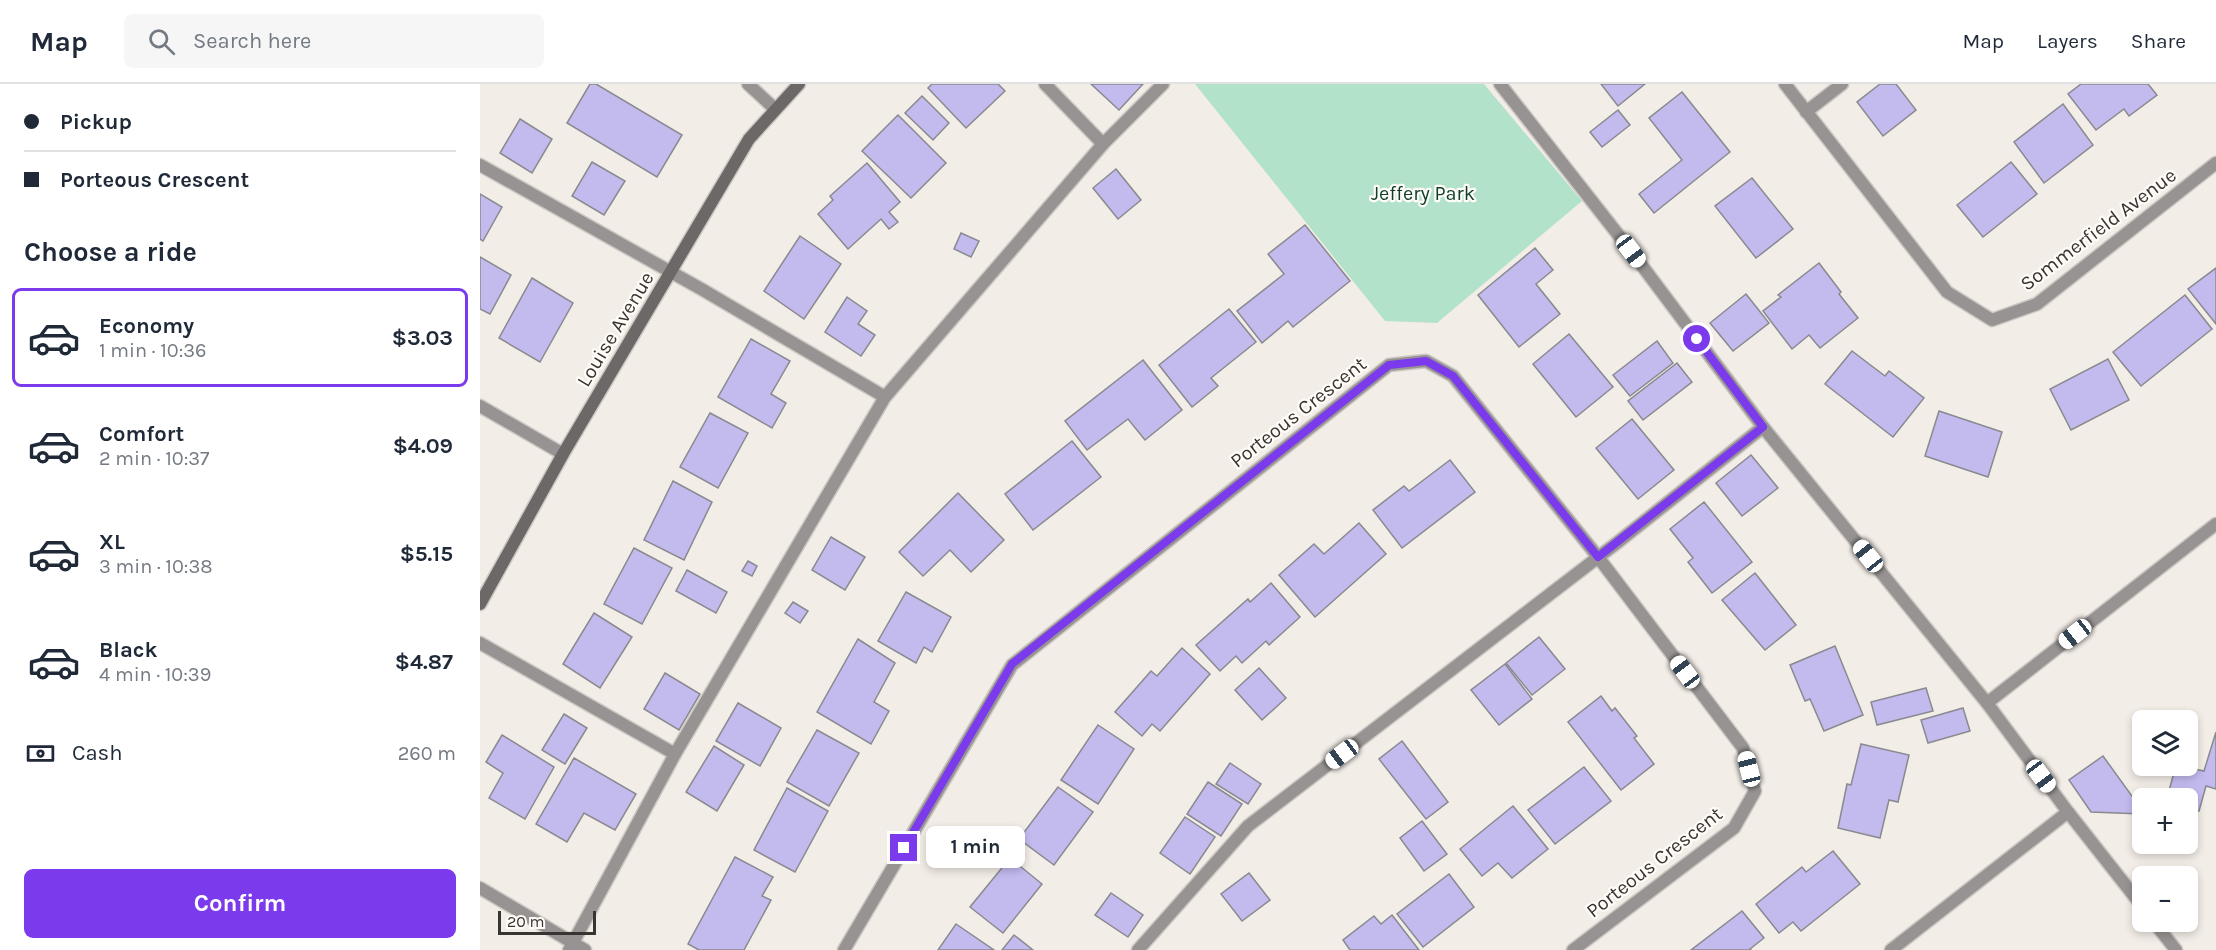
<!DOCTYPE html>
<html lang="en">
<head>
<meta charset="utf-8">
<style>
  :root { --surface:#fff; --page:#f6f6f7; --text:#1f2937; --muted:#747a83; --line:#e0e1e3; --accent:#7c3aed }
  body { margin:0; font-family:Karla,sans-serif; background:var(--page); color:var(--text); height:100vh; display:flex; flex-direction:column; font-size:22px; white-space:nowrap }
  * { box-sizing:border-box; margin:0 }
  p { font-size:20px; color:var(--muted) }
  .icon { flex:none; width:33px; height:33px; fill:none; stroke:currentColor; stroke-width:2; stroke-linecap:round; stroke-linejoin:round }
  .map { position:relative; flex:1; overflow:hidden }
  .details { display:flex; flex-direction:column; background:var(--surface); width:480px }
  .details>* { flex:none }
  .top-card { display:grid; align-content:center; height:132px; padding:0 24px; background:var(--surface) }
  .fabs { position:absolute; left:1652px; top:626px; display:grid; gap:12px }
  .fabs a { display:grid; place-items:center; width:66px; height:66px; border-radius:9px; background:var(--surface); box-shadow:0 3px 9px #0003; font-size:30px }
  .scale { position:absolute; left:18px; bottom:15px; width:98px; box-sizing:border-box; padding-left:6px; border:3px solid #373432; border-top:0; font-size:16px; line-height:21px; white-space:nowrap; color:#373432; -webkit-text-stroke:4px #fffbf7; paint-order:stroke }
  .end { position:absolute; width:27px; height:27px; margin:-14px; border:8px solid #7c3aed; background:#fff; box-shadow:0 0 0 3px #fff }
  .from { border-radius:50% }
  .bubble { position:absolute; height:42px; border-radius:9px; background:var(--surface); box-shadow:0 3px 9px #0003; font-size:20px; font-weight:700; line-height:42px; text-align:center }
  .car { position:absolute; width:18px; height:36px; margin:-18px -9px; border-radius:8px; box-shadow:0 0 4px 2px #0007; background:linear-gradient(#fff 24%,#345 0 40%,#fff 0 76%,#345 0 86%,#fff 0) }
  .top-card b { display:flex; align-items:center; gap:21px; height:57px; font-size:22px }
  .top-card b+b { border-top:2px solid var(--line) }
  .top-card i { width:15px; height:15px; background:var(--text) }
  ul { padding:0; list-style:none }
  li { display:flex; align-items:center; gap:18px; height:99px; margin:0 12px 9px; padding:0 12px; border:3px solid transparent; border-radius:9px }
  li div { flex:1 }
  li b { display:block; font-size:22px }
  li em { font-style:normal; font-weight:700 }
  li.current { border-color:var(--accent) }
  li>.icon { width:54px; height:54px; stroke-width:1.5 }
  h2 { padding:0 24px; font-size:27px; line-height:72px }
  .pay { display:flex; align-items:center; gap:15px; height:66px; padding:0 24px; font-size:22px }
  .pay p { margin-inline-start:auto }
  .action { display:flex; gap:12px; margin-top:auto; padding:12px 24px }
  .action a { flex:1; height:69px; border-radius:9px; background:var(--accent); color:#fff; font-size:24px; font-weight:700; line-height:69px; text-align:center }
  header { display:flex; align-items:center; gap:36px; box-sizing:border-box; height:84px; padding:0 30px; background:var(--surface); border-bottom:2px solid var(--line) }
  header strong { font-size:28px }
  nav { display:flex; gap:33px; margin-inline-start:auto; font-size:21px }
  .search { width:420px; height:54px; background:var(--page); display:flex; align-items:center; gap:15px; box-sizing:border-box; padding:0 21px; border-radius:9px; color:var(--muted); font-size:22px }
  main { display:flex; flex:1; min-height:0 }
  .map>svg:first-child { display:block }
</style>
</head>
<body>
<header>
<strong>Map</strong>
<div class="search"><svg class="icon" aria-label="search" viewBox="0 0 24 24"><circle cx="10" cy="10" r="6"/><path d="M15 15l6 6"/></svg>Search here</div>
<nav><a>Map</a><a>Layers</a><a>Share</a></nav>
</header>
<main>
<section class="details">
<div class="top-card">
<b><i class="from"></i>Pickup</b>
<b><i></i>Porteous Crescent</b>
</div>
<h2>Choose a ride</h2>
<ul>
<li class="current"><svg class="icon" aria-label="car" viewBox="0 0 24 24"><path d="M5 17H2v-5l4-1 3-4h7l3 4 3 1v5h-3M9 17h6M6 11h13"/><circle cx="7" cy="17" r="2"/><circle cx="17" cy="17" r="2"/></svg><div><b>Economy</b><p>1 min · 10:36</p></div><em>$3.03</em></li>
<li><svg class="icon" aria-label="car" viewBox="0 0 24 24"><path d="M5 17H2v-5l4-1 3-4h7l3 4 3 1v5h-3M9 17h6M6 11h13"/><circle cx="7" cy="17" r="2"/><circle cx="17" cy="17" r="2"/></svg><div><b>Comfort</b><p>2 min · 10:37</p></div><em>$4.09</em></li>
<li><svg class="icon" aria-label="car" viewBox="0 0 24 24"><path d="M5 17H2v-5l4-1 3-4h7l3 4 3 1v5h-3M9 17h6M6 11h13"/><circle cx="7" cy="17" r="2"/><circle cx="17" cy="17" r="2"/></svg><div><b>XL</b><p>3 min · 10:38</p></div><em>$5.15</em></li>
<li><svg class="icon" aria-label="car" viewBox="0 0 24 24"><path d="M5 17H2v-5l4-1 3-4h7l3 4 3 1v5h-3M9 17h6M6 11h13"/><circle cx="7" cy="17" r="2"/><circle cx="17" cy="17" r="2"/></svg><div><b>Black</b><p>4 min · 10:39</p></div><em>$4.87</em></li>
</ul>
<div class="pay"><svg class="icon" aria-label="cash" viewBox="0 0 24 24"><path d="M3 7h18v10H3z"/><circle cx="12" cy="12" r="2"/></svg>Cash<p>260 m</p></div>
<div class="action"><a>Confirm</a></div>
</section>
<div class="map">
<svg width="1736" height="866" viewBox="0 0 1736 866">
  <rect width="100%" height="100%" fill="#f3ede7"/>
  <path fill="#b2e2c9" d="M715,0H1004L1102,117L957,239L905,237Z"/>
  <g fill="#c3bbee" stroke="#898990" stroke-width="1.5">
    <path d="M110,0H116L202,51L177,93L87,39Z"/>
    <path d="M452,0H518L525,7L486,44L448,4Z"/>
    <path d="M611,0H663L639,26Z"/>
    <path d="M1121,0H1165L1138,22Z"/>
    <path d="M1400,0H1416L1436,26L1403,52L1377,18Z"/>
    <path d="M1601,0H1668L1677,11L1649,32L1644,25L1616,46L1588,10Z"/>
    <path d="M1202,8L1250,68L1174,129L1159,110L1202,76L1169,34Z"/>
    <path d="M442,12L469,39L453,56L425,29Z"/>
    <path d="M1583,20L1613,61L1564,99L1534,58Z"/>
    <path d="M1138,26L1150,41L1122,63L1110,48Z"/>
    <path d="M418,31L466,79L431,114L382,67Z"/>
    <path d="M40,35L72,55L52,89L20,69Z"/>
    <path d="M112,78L145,97L124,131L92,112Z"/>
    <path d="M1531,78L1557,110L1503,153L1477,121Z"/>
    <path d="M387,79L420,118L409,128L418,138L409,145L401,135L368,165L338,130L353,116L350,112Z"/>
    <path d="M636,85L661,116L638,135L613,104Z"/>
    <path d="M1272,94L1313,145L1276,174L1235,122Z"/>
    <path d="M0,110L22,123L3,157L0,155Z"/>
    <path d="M825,141L870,197L813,243L808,237L782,259L757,227L804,190L788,170Z"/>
    <path d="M481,149L499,157L491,173L474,165Z"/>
    <path d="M320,152L361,180L324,235L284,207Z"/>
    <path d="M1055,164L1073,186L1056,200L1080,230L1039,263L998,211Z"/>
    <path d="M0,173L31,191L10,230L0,225Z"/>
    <path d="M1339,179L1361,208L1359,210L1378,234L1340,264L1329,251L1312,265L1283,227L1301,213L1298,211Z"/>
    <path d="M1736,184V240L1708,205Z"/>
    <path d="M52,194L93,219L60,278L19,254Z"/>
    <path d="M1266,210L1289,239L1253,267L1230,239Z"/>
    <path d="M1705,211L1732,245L1661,302L1633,268Z"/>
    <path d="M367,213L387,227L378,240L395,251L381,272L345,248Z"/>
    <path d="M749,225L776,258L731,294L738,302L712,323L679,281Z"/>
    <path d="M1089,250L1133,303L1096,333L1053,280Z"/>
    <path d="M271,255L310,277L291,310L306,319L292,344L238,313Z"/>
    <path d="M1177,257L1193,279L1150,312L1133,291Z"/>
    <path d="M1372,267L1405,292L1409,287L1444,314L1413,353L1345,300Z"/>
    <path d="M1628,275L1649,316L1591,346L1570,305Z"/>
    <path d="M663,276L702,326L665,356L648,335L607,366L585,337Z"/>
    <path d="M1197,279L1212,298L1163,336L1148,317Z"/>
    <path d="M1459,327L1522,348L1508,393L1445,372Z"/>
    <path d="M230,329L268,349L238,404L200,383Z"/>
    <path d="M1152,335L1194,386L1158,415L1116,364Z"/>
    <path d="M592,357L621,393L553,446L525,410Z"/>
    <path d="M1271,371L1298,404L1262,432L1236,399Z"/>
    <path d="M970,376L995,408L922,464L893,426L924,402L929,407Z"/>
    <path d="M193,397L232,418L204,476L164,456Z"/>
    <path d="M478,409L524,456L491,488L470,466L443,492L419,468Z"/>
    <path d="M1224,418L1272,478L1232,509L1208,478L1213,474L1190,445Z"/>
    <path d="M879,439L906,470L835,533L799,491L834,460L844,470Z"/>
    <path d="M351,453L385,473L365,506L332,486Z"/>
    <path d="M154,464L192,484L162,540L124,520Z"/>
    <path d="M268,477L277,482L272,492L262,487Z"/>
    <path d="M207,486L247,508L236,529L196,507Z"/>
    <path d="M1275,489L1316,541L1285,566L1242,516Z"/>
    <path d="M791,499L820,533L789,561L786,557L762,579L756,572L740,587L716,561L768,515L770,518Z"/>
    <path d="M426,508L471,533L452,568L444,563L436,579L398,557Z"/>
    <path d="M313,518L328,527L320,539L305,529Z"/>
    <path d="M114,529L152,553L120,604L83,580Z"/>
    <path d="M1059,553L1085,585L1052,611L1026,579Z"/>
    <path d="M378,555L415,579L394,618L409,627L391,660L337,628Z"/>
    <path d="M1355,562L1383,631L1344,647L1330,615L1325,617L1310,581Z"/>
    <path d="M702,564L730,590L680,647L672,640L662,652L635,628L671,587L677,592Z"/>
    <path d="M1025,580L1052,615L1019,641L991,606Z"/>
    <path d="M779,584L806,614L782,636L755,606Z"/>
    <path d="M185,589L220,610L199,646L164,625Z"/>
    <path d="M1446,604L1453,627L1397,641L1391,618Z"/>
    <path d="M1121,612L1132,627L1135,624L1157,652L1154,654L1174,680L1141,706L1088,638Z"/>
    <path d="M258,619L301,644L280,682L236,657Z"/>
    <path d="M1483,624L1490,647L1448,659L1441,636Z"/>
    <path d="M84,630L107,644L85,680L62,666Z"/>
    <path d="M618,641L654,665L618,720L581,696Z"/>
    <path d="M337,646L379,669L349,722L307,698Z"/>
    <path d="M1736,648V705L1726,702L1719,727L1707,723V714H1687L1696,681L1724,687Z"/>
    <path d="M22,651L74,683L45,735L9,714L23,689L6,678Z"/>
    <path d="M922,657L968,718L946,735L899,675Z"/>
    <path d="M1381,660L1429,671L1418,718L1409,716L1400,754L1358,744L1367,700L1371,701Z"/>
    <path d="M234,662L264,681L237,727L206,708Z"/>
    <path d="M1623,672L1662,726V730L1611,728L1589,696Z"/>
    <path d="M94,674L156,710L135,746L104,729L87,758L56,740Z"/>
    <path d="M750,679L781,700L768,720L736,700Z"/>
    <path d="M1104,683L1131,717L1075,760L1048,726Z"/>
    <path d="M728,698L762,720L741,752L707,730Z"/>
    <path d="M578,703L613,728L574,781L539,755Z"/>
    <path d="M307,704L348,727L315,788L274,766Z"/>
    <path d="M1033,722L1068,765L1032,794L1018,779L1002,792L980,765Z"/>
    <path d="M705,733L735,753L710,790L680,769Z"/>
    <path d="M942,737L967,770L944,787L920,754Z"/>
    <path d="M1353,767L1380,800L1321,847L1313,838L1299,849L1276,820L1322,783L1326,788Z"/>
    <path d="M255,773L293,793L282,812L291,816L264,866H219L208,860Z"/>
    <path d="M530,774L562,800L523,849L490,823Z"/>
    <path d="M769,789L790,816L762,837L741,810Z"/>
    <path d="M969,790L994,823L943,863L917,830Z"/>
    <path d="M631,809L663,831L648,853L615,831Z"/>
    <path d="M1262,827L1284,854L1270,865L1271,866H1211Z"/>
    <path d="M912,831L939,866H870L863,856L894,832L901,840Z"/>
    <path d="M476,840L514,866H458Z"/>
    <path d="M534,851L553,866H522Z"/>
  </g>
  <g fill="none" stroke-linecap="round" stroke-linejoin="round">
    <g stroke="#cdc8c3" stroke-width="15">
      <g id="lane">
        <path d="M565,0L623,60"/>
        <path d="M1020,0L1151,167L1283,343L1507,619L1588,728L1662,822"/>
        <path d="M1326,28L1362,0"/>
        <path d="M0,81L223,206L405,313"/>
        <path d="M0,559L195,670"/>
        <path d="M1507,619L1736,440"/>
        <path d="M1673,837L1696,866"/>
        <path d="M89,866L195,670L405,313L623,60L683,0"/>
        <path d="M658,866L768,742L1138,458L1283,343"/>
        <path d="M1411,866L1588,728"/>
      </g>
    </g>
    <g stroke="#cdc8c3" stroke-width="15">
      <g id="street">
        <path d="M268,0L295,25"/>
        <path d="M1305,0L1467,208L1512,236L1557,220L1736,79"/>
        <path d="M0,322L83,370"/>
        <path d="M0,804L105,866"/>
        <path d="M364,866L532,581L909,281L946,277L973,292L1118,473L1263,664L1275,707L1254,744L1093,866"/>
      </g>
    </g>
    <g stroke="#cdc8c3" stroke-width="15">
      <path id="secondary" d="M0,520L83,370L269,55L319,0"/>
    </g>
    <use href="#lane" stroke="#979393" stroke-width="12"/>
    <use href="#street" stroke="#979393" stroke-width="12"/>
    <use href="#secondary" stroke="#6d6868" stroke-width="12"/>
  </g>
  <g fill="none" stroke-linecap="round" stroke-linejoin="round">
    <path stroke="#7c3aed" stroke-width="8" d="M424,764L532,580L909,281L946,277L973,292L1118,473L1283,343L1217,255"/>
  </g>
  <g text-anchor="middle" stroke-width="4.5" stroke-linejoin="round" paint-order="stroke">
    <g font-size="20" fill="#0f3e2b" stroke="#fffbf7">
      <text x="943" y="116">Jeffery Park</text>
    </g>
    <g font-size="20" fill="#373432" stroke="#fffbf7">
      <text transform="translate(1618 145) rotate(-37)" y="7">Sommerfield Avenue</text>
      <text transform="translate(135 245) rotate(-59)" y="7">Louise Avenue</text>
      <text transform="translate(818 328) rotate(-38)" y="7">Porteous Crescent</text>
      <text transform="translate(1174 778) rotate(-38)" y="7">Porteous Crescent</text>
    </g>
  </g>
</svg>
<div class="fabs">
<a><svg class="icon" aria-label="layers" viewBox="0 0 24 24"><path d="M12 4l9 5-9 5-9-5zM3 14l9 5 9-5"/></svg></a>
<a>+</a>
<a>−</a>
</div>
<div class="scale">20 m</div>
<i class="end from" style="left:1217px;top:255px"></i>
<i class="end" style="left:424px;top:764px"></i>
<div class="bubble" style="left:446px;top:742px;width:99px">1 min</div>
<i class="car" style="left:1151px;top:167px;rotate:143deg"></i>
<i class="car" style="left:1388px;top:472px;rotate:321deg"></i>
<i class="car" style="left:1595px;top:550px;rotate:232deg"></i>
<i class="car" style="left:1205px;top:588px;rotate:323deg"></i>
<i class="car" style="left:862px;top:670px;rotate:233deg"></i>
<i class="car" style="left:1269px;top:685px;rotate:346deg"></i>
<i class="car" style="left:1561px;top:692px;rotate:143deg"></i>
</div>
</main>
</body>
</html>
